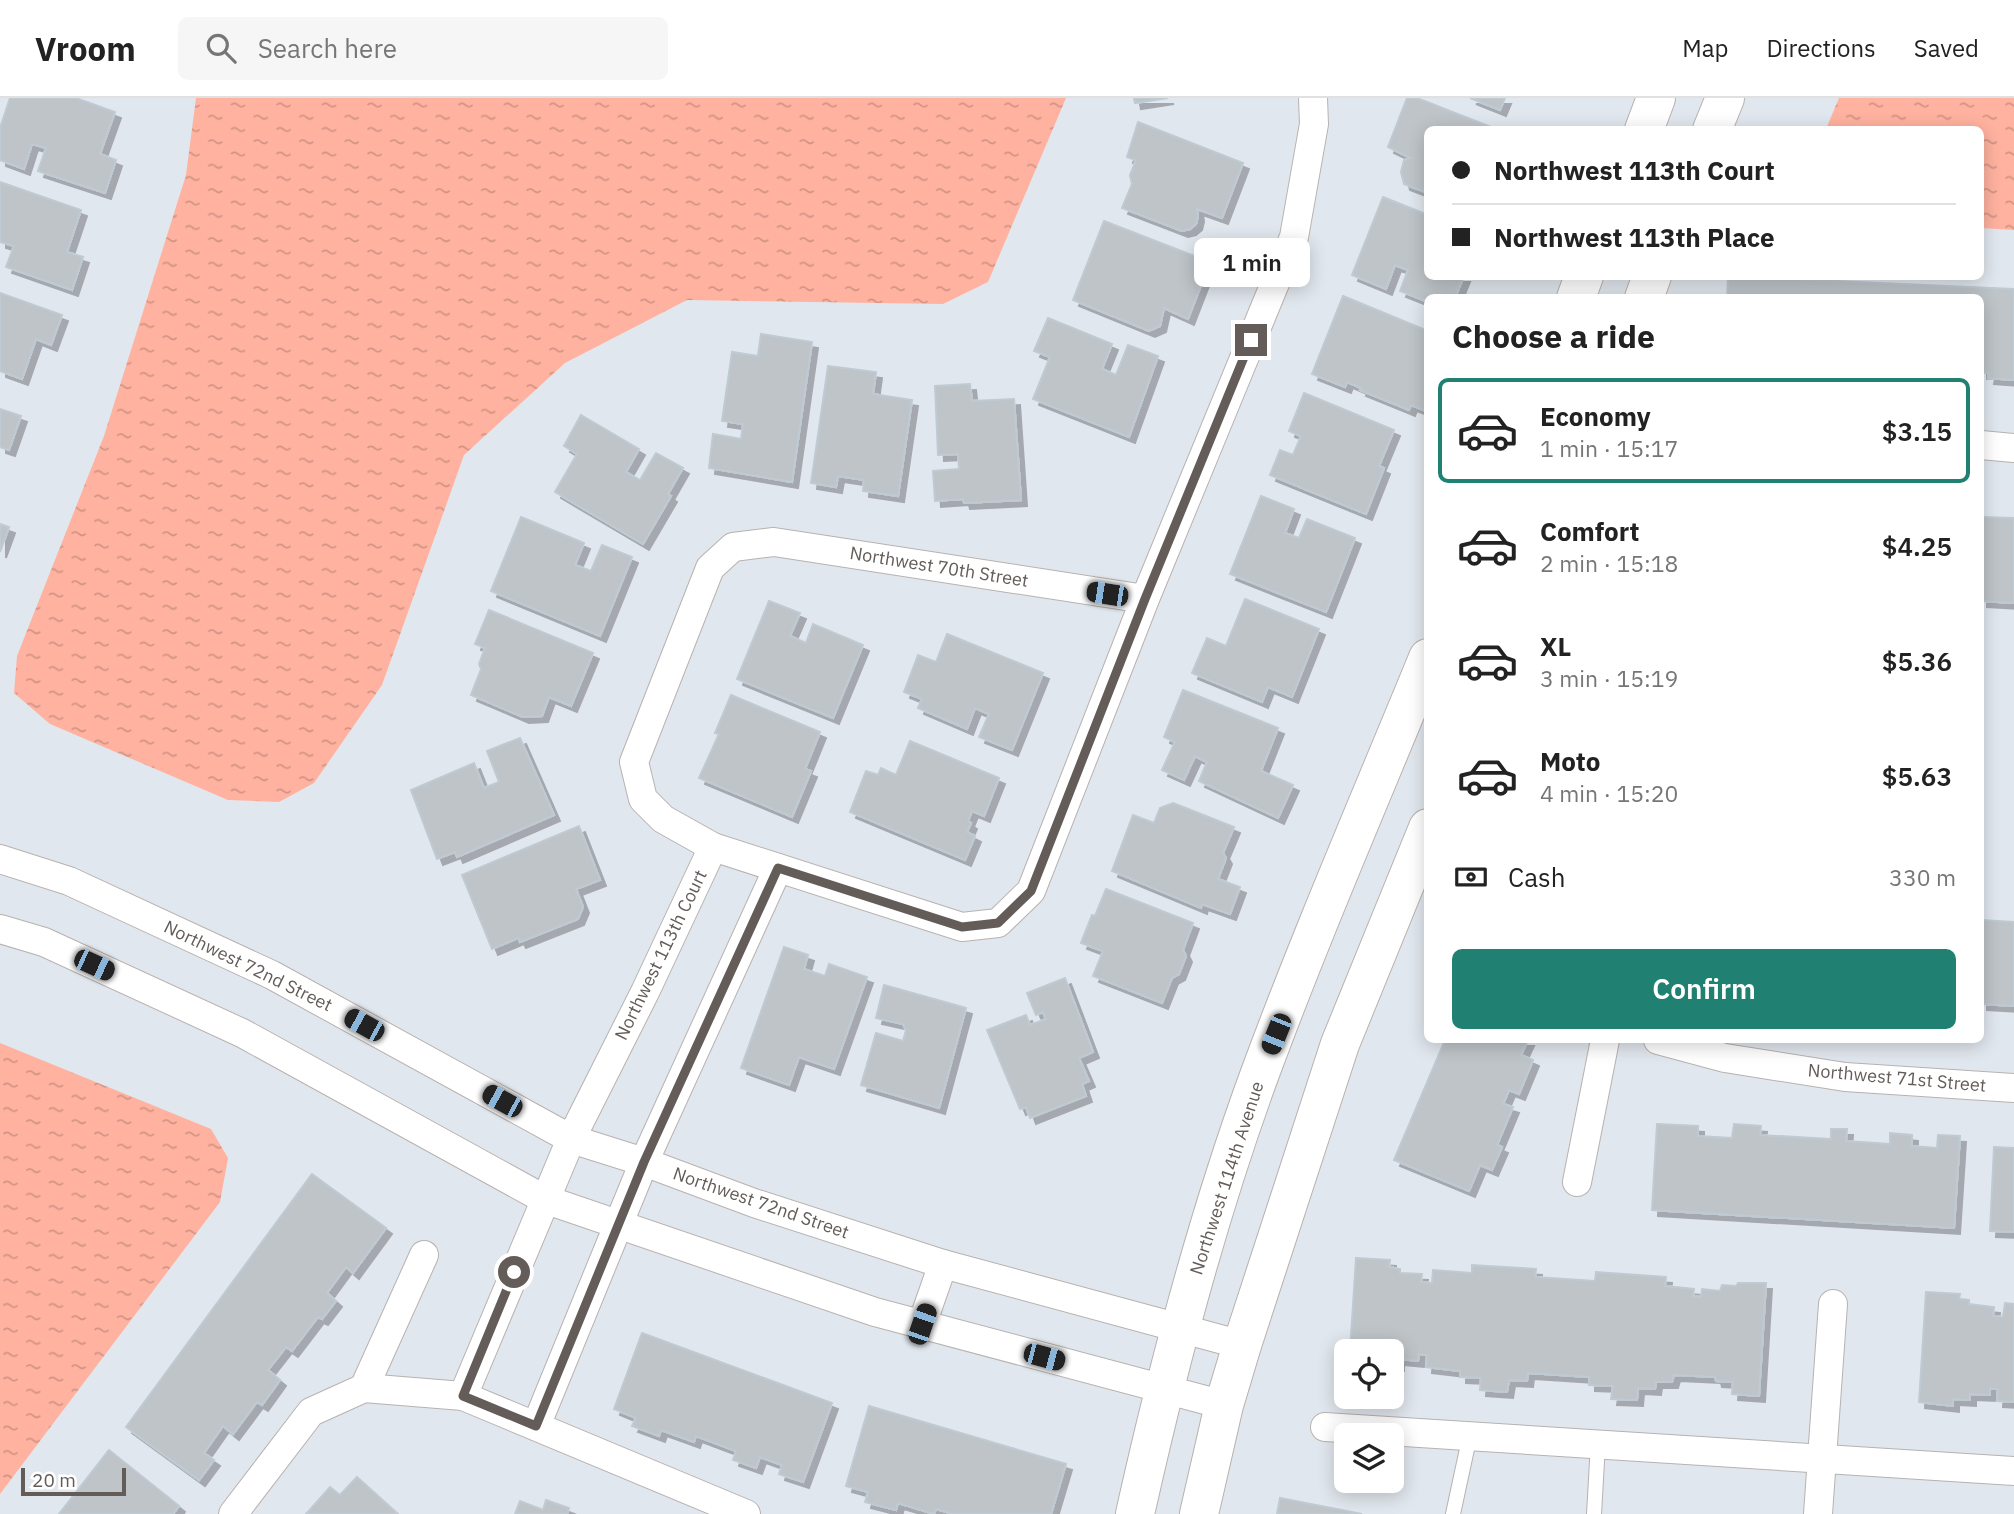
<!DOCTYPE html>
<html lang="en">
<head>
<meta charset="utf-8">
<style>
  :root { --surface:#fff; --page:#f6f6f6; --text:#222; --muted:#767676; --line:#e0e0e0; --accent:#208172 }
  body { margin:0; font-family:"IBM Plex Sans",sans-serif; background:var(--page); color:var(--text); height:100vh; display:flex; flex-direction:column; font-size:26px; white-space:nowrap }
  * { box-sizing:border-box; margin:0 }
  p { font-size:23px; color:var(--muted) }
  .icon { flex:none; width:38px; height:38px; fill:none; stroke:currentColor; stroke-width:2; stroke-linecap:round; stroke-linejoin:round }
  .map { position:relative; flex:1; overflow:hidden }
  .side { position:absolute; left:1424px; top:196px; width:560px; height:749px; display:flex; flex-direction:column; background:var(--surface); border-radius:10px; box-shadow:0 4px 18px #0003 }
  .side>* { flex:none }
  .hud { position:absolute; left:1424px; top:28px; width:560px; height:154px; border-radius:10px; box-shadow:0 4px 18px #0003; display:grid; align-content:center; height:154px; padding:0 28px; background:var(--surface) }
  .fabs { position:absolute; left:1334px; top:1241px; display:grid; gap:14px }
  .fabs a { display:grid; place-items:center; width:70px; height:70px; border-radius:10px; background:var(--surface); box-shadow:0 4px 18px #0003; font-size:35px }
  .scale { position:absolute; left:21px; bottom:18px; width:105px; box-sizing:border-box; padding-left:7px; border:4px solid #635c59; border-top:0; font-size:19px; line-height:24px; white-space:nowrap; color:#635c59; -webkit-text-stroke:5px #fff; paint-order:stroke }
  .end { position:absolute; width:32px; height:32px; margin:-16px; border:9px solid #635c59; background:#fff; box-shadow:0 0 0 4px #fff }
  .from { border-radius:50% }
  .bubble { position:absolute; height:49px; border-radius:10px; background:var(--surface); box-shadow:0 4px 18px #0003; font-size:23px; font-weight:600; line-height:49px; text-align:center }
  .car { position:absolute; width:21px; height:42px; margin:-21px -10px; border-radius:9px; box-shadow:0 0 5px 2px #0007; background:linear-gradient(#222 24%,#8ab4d8 0 40%,#222 0 76%,#8ab4d8 0 86%,#222 0) }
  .hud b { display:flex; align-items:center; gap:24px; height:66px; font-size:26px }
  .hud b+b { border-top:2px solid var(--line) }
  .hud i { width:18px; height:18px; background:var(--text) }
  ul { padding:0; list-style:none }
  li { display:flex; align-items:center; gap:21px; height:105px; margin:0 14px 10px; padding:0 14px; border:4px solid transparent; border-radius:10px }
  li div { flex:1 }
  li b { display:block; font-size:26px }
  li em { font-style:normal; font-weight:600 }
  li.selected { border-color:var(--accent) }
  li>.icon { width:63px; height:63px; stroke-width:1.5 }
  h2 { padding:0 28px; font-size:32px; line-height:84px }
  .pay { display:flex; align-items:center; gap:18px; height:77px; padding:0 28px; font-size:26px }
  .pay p { margin-inline-start:auto }
  .cta { display:flex; gap:14px; margin-top:auto; padding:14px 28px }
  .cta a { flex:1; height:80px; border-radius:10px; background:var(--accent); color:#fff; font-size:28px; font-weight:600; line-height:80px; text-align:center }
  header { display:flex; align-items:center; gap:42px; box-sizing:border-box; height:98px; padding:0 35px; background:var(--surface); border-bottom:2px solid var(--line) }
  header strong { font-size:33px }
  nav { display:flex; gap:38px; margin-inline-start:auto; font-size:24px }
  .search { width:490px; height:63px; background:var(--page); display:flex; align-items:center; gap:18px; box-sizing:border-box; padding:0 24px; border-radius:10px; color:var(--muted); font-size:26px }
  .map>svg:first-child { display:block }
</style>
</head>
<body>
<header>
<strong>Vroom</strong>
<div class="search"><svg class="icon" aria-label="search" viewBox="0 0 24 24"><circle cx="10" cy="10" r="6"/><path d="M15 15l6 6"/></svg>Search here</div>
<nav><a>Map</a><a>Directions</a><a>Saved</a></nav>
</header>
<div class="map">
<svg width="2014" height="1416" viewBox="0 0 2014 1416">
  <defs>
    <pattern id="water-ripples" width="26" height="14" patternUnits="userSpaceOnUse" patternTransform="scale(1.75)"><rect width="26" height="14" fill="#ffb29f"/><path d="M2 4q2-2 4 0t4 0M15 11q2-2 4 0t4 0" fill="none" stroke="#d29485"/></pattern>
    <filter id="shadow"><feDropShadow dx="6" dy="6" stdDeviation="0" flood-color="#0004"/></filter>
  </defs>
  <rect width="100%" height="100%" fill="#e1e7ee"/>
  <g fill="url(#water-ripples)">
    <path d="M196,0H1066L988,184L943,206L687,202L565,265L464,357L382,587L314,685L279,704L228,702L50,626L14,595L17,558L104,338L186,77Z"/>
    <path d="M1839,0H2014V132L1981,130V32L1826,31Z"/>
    <path d="M0,945L211,1031L228,1060L220,1104L0,1396Z"/>
  </g>
  <g fill="#bec4c8" stroke="#bfcad3" stroke-width="2" filter="url(#shadow)">
    <path d="M10,0H76L115,14L100,56L116,62L105,95L38,73L46,50L32,46L24,71L0,62V30Z"/>
    <path d="M1134,0H1168L1135,5Z"/>
    <path d="M1407,0H1417L1496,31L1428,32V95L1404,86L1401,74L1404,62L1411,60L1388,49Z"/>
    <path d="M1470,0H1505L1500,12Z"/>
    <path d="M1138,24L1243,65L1222,120L1197,111L1198,118L1196,126L1190,131L1182,133L1122,110L1132,86L1130,77L1136,62L1127,59Z"/>
    <path d="M0,84L81,112L67,154L83,159L72,192L6,169L14,148L0,144Z"/>
    <path d="M1383,99L1428,117V178H1464L1455,200H1428V204L1400,193L1408,172L1395,167L1386,191L1352,177Z"/>
    <path d="M1104,123L1210,164L1188,221L1164,210L1160,228L1149,233L1073,202Z"/>
    <path d="M1728,178L2014,191V282L1988,280L1989,275H1981V200H1727Z"/>
    <path d="M0,195L62,217L51,247L36,241L22,281L0,273Z"/>
    <path d="M1343,198L1428,233V308L1426,313L1411,307L1409,312L1360,292L1361,290L1347,284L1345,289L1312,276Z"/>
    <path d="M1048,220L1112,246L1102,271L1116,277L1128,247L1158,258L1129,339L1033,301L1050,259L1034,253Z"/>
    <path d="M761,236L812,244L792,384L709,370L713,336L741,341L743,326L722,323L732,254L758,258Z"/>
    <path d="M828,268L876,274L873,296L912,302L898,398L863,393L864,382L838,378L836,389L811,385Z"/>
    <path d="M970,286L972,303L1014,301L1021,402L964,405L963,401L935,403L933,373L959,371L958,356L938,357L935,288Z"/>
    <path d="M1304,295L1394,332L1379,368L1384,370L1366,416L1270,377L1280,352L1293,357L1301,338L1289,333Z"/>
    <path d="M0,311L21,318L9,352L0,349Z"/>
    <path d="M581,317L639,351L626,374L640,382L656,355L683,370L668,396L671,398L643,446L555,394L577,356L564,348Z"/>
    <path d="M1261,398L1294,411L1285,435L1299,440L1307,421L1355,440L1326,514L1230,476Z"/>
    <path d="M521,419L584,445L575,467L591,473L602,447L632,459L600,538L491,493Z"/>
    <path d="M1981,419L2014,420V505L1981,503Z"/>
    <path d="M0,426L9,429L0,454Z"/>
    <path d="M1245,501L1319,531L1292,599L1268,589L1262,604L1192,575L1207,540L1226,548Z"/>
    <path d="M769,503L800,515L790,538L806,545L813,526L863,547L833,620L737,581Z"/>
    <path d="M489,512L593,555L571,608L549,599L542,618L523,619L471,597L481,571L479,566L485,550L475,546Z"/>
    <path d="M947,536L1043,575L1012,652L979,639L989,616L975,610L967,631L918,610L922,601L904,594L918,557L936,564Z"/>
    <path d="M1183,592L1278,630L1261,673L1293,687L1278,720L1199,683L1207,664L1195,658L1184,682L1162,672L1175,644L1164,639Z"/>
    <path d="M731,597L820,634L805,671L811,673L792,719L699,680L719,636L715,635Z"/>
    <path d="M520,640L554,717L457,759L455,754L437,761L411,692L474,665L484,690L499,684L487,653Z"/>
    <path d="M910,643L999,680L984,718L972,713L968,723L971,725L967,734L975,738L965,762L850,714L866,673L878,677L881,670L896,677Z"/>
    <path d="M1173,705L1234,729L1223,755L1226,760L1218,781L1240,789L1230,816L1202,806L1201,810L1112,773L1133,717L1154,725L1160,710Z"/>
    <path d="M579,728L600,782L576,791L583,809L578,821L520,844L518,840L492,851L462,777Z"/>
    <path d="M1106,791L1193,825L1183,852L1186,858L1179,876L1172,880L1162,905L1093,878L1103,853L1081,845L1092,817L1095,818Z"/>
    <path d="M1981,822L2014,824V908L1981,906Z"/>
    <path d="M784,849L808,857L804,871L825,878L829,866L867,879L834,971L799,959L789,987L741,970Z"/>
    <path d="M1065,880L1093,954L1079,960L1089,983L1082,986L1086,998L1030,1020L1026,1009L1020,1011L987,932L1026,917L1030,927L1046,921L1043,914L1036,917L1027,895Z"/>
    <path d="M884,887L966,910L939,1010L861,987L876,935L903,943L906,932L903,926L876,920Z"/>
    <path d="M1445,942H1528L1521,957L1533,962L1519,996L1509,992L1503,1006L1513,1009L1497,1047L1502,1049L1492,1072L1480,1067L1469,1093L1394,1062Z"/>
    <path d="M1657,1026L1698,1028V1038L1732,1040L1734,1026L1761,1028L1760,1037L1831,1041V1031H1847L1846,1043L1890,1046V1035L1912,1037V1048L1937,1050L1938,1037L1960,1038L1954,1130L1652,1112Z"/>
    <path d="M1994,1049L2014,1050V1134L1990,1133Z"/>
    <path d="M312,1076L386,1130L353,1175L346,1169L327,1195L336,1203L322,1221L318,1219L292,1253L286,1249L268,1272L280,1282L262,1307L257,1304L233,1336L223,1328L204,1355L214,1362L199,1382L126,1329Z"/>
    <path d="M1356,1160L1390,1162L1389,1169L1400,1171V1175L1422,1176L1421,1184L1432,1185L1433,1172L1472,1175V1167L1536,1171L1535,1179L1595,1183L1596,1174L1666,1179L1665,1188L1694,1191L1693,1198L1701,1199L1702,1191L1720,1193L1722,1187L1736,1188L1738,1185H1766L1759,1298L1732,1296L1733,1284L1716,1283L1715,1279L1674,1277L1672,1284H1656L1655,1291L1638,1290L1637,1302L1611,1301L1613,1288L1589,1287V1279L1528,1275L1527,1283L1509,1282L1507,1294L1480,1292L1481,1280L1460,1279V1273L1426,1269L1427,1257L1419,1256L1418,1263L1398,1261V1267H1391V1253H1350Z"/>
    <path d="M1926,1194L1960,1196L1959,1201L1969,1202V1206L1994,1209L1993,1218L2003,1219L2005,1205L2014,1206V1304L1997,1303L1998,1291L1990,1290V1297L1970,1296V1302L1953,1301V1308L1919,1304Z"/>
    <path d="M642,1235L832,1305L803,1384L779,1376L782,1367L760,1359L756,1370L733,1362L736,1353L696,1338L694,1344L661,1332L659,1338L632,1328L636,1320L614,1311Z"/>
    <path d="M869,1308L1066,1366L1051,1416H953L936,1411L934,1416L898,1405L896,1412L865,1404L868,1394L846,1388Z"/>
    <path d="M109,1352L179,1408L173,1416H59Z"/>
    <path d="M357,1379L398,1416H306L330,1389L340,1397Z"/>
    <path d="M1280,1400L1362,1416H1277Z"/>
    <path d="M546,1402L569,1410L567,1416H515L520,1403L543,1412Z"/>
  </g>
  <g fill="none" stroke-linecap="round" stroke-linejoin="round">
    <g stroke="#b8b2af" stroke-width="16">
      <g id="lane">
        <path d="M1453,1416L1470,1337"/>
        <path d="M1594,1416L1598,1346"/>
      </g>
    </g>
    <g stroke="#b8b2af" stroke-width="30">
      <g id="street">
        <path d="M1981,347L2014,350"/>
        <path d="M1145,501L774,444L733,449L710,470L634,664L643,701L663,721L713,749L962,829L998,825L1031,793L1145,501L1294,139L1314,26L1313,0"/>
        <path d="M0,761L69,783L272,877L571,1041L644,1064L754,1105L943,1166L1242,1247"/>
        <path d="M0,831L44,844L242,935L544,1101L875,1214L1224,1307"/>
        <path d="M1658,942L1725,960L1845,979L2014,990"/>
        <path d="M1577,1084L1605,942"/>
        <path d="M922,1226L943,1166"/>
        <path d="M364,1290L463,1298L746,1416"/>
        <path d="M463,1298L571,1041L645,894L713,749"/>
        <path d="M536,1328L644,1064L778,770"/>
        <path d="M1325,1329L2014,1373"/>
        <path d="M233,1416L311,1314L364,1290L424,1157"/>
        <path d="M1818,1416L1833,1206"/>
      </g>
    </g>
    <g stroke="#b8b1ad" stroke-width="40">
      <g id="secondary">
        <path d="M1644,32L1656,0"/>
        <path d="M1712,32L1725,0"/>
        <path d="M1576,200L1584,178"/>
        <path d="M1644,200L1652,178"/>
        <path d="M1135,1416C1168,1268 1207,1120 1259,978C1311,837 1371,699 1428,560"/>
        <path d="M1199,1416L1224,1307L1242,1247L1340,946L1428,730"/>
      </g>
    </g>
    <use href="#lane" stroke="#fff" stroke-width="14"/>
    <use href="#street" stroke="#fff" stroke-width="28"/>
    <use href="#secondary" stroke="#fff" stroke-width="38"/>
  </g>
  <g fill="none" stroke-linecap="round" stroke-linejoin="round">
    <path stroke="#635c59" stroke-width="9" d="M514,1174L463,1298L536,1328L644,1064L778,770L962,829L998,825L1031,793L1145,501L1251,242"/>
  </g>
  <g text-anchor="middle" stroke-width="6" stroke-linejoin="round" paint-order="stroke">
    <g font-size="18" fill="#635c59" stroke="#fff">
      <text transform="translate(939 469) rotate(9)" y="6">Northwest 70th Street</text>
      <text transform="translate(661 857) rotate(-64)" y="6">Northwest 113th Court</text>
      <text transform="translate(248 868) rotate(26)" y="6">Northwest 72nd Street</text>
      <text transform="translate(1897 980) rotate(5)" y="6">Northwest 71st Street</text>
      <text transform="translate(1227 1080) rotate(-72)" y="6">Northwest 114th Avenue</text>
      <text transform="translate(761 1105) rotate(19)" y="6">Northwest 72nd Street</text>
    </g>
  </g>
</svg>
<div class="fabs">
<a><svg class="icon" aria-label="locate" viewBox="0 0 24 24"><circle cx="12" cy="12" r="6"/><path d="M12 2v4M12 18v4M2 12h4M18 12h4"/></svg></a>
<a><svg class="icon" aria-label="layers" viewBox="0 0 24 24"><path d="M12 4l9 5-9 5-9-5zM3 14l9 5 9-5"/></svg></a>
</div>
<div class="scale">20 m</div>
<i class="end from" style="left:514px;top:1174px"></i>
<i class="end" style="left:1251px;top:242px"></i>
<div class="bubble" style="left:1194px;top:140px;width:116px">1 min</div>
<i class="car" style="left:1107px;top:496px;rotate:279deg"></i>
<i class="car" style="left:94px;top:867px;rotate:115deg"></i>
<i class="car" style="left:364px;top:927px;rotate:299deg"></i>
<i class="car" style="left:1276px;top:936px;rotate:202deg"></i>
<i class="car" style="left:502px;top:1003px;rotate:299deg"></i>
<i class="car" style="left:922px;top:1226px;rotate:19deg"></i>
<i class="car" style="left:1044px;top:1259px;rotate:105deg"></i>
<div class="hud">
<b><i class="from"></i>Northwest 113th Court</b>
<b><i></i>Northwest 113th Place</b>
</div>
<section class="side">
<h2>Choose a ride</h2>
<ul>
<li class="selected"><svg class="icon" aria-label="car" viewBox="0 0 24 24"><path d="M5 17H2v-5l4-1 3-4h7l3 4 3 1v5h-3M9 17h6M6 11h13"/><circle cx="7" cy="17" r="2"/><circle cx="17" cy="17" r="2"/></svg><div><b>Economy</b><p>1 min · 15:17</p></div><em>$3.15</em></li>
<li><svg class="icon" aria-label="car" viewBox="0 0 24 24"><path d="M5 17H2v-5l4-1 3-4h7l3 4 3 1v5h-3M9 17h6M6 11h13"/><circle cx="7" cy="17" r="2"/><circle cx="17" cy="17" r="2"/></svg><div><b>Comfort</b><p>2 min · 15:18</p></div><em>$4.25</em></li>
<li><svg class="icon" aria-label="car" viewBox="0 0 24 24"><path d="M5 17H2v-5l4-1 3-4h7l3 4 3 1v5h-3M9 17h6M6 11h13"/><circle cx="7" cy="17" r="2"/><circle cx="17" cy="17" r="2"/></svg><div><b>XL</b><p>3 min · 15:19</p></div><em>$5.36</em></li>
<li><svg class="icon" aria-label="car" viewBox="0 0 24 24"><path d="M5 17H2v-5l4-1 3-4h7l3 4 3 1v5h-3M9 17h6M6 11h13"/><circle cx="7" cy="17" r="2"/><circle cx="17" cy="17" r="2"/></svg><div><b>Moto</b><p>4 min · 15:20</p></div><em>$5.63</em></li>
</ul>
<div class="pay"><svg class="icon" aria-label="cash" viewBox="0 0 24 24"><path d="M3 7h18v10H3z"/><circle cx="12" cy="12" r="2"/></svg>Cash<p>330 m</p></div>
<div class="cta"><a>Confirm</a></div>
</section>
</div>
</body>
</html>
